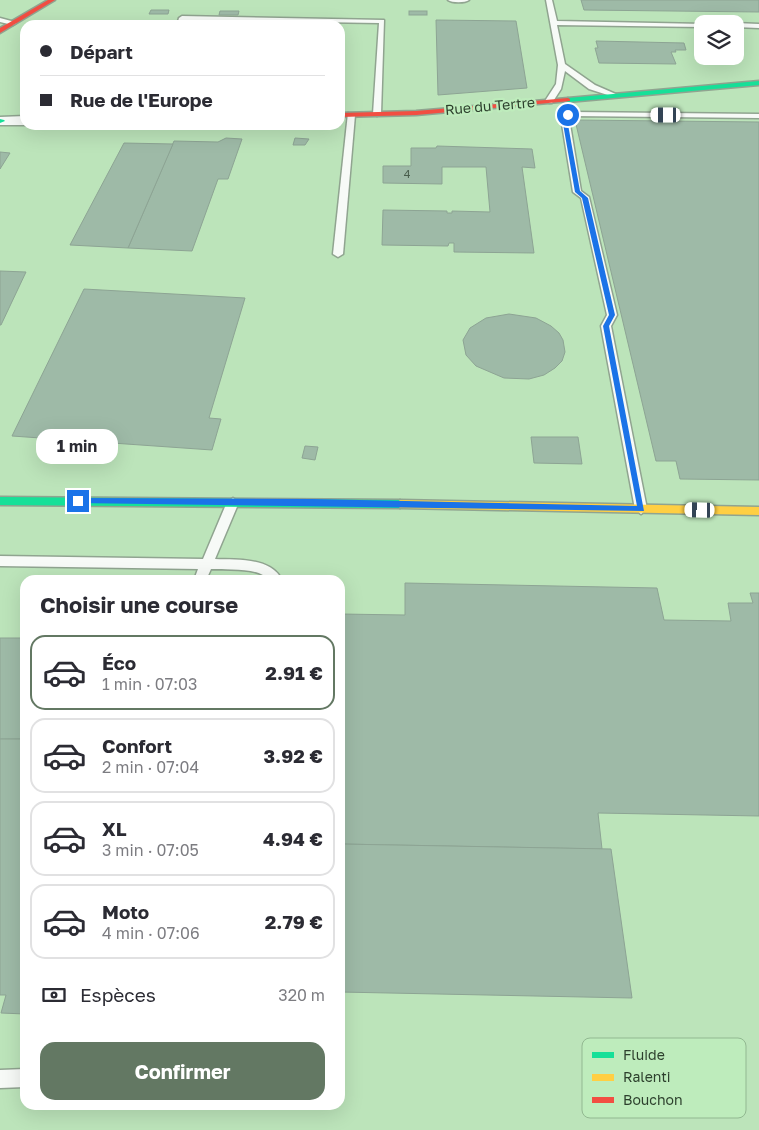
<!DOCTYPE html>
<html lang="fr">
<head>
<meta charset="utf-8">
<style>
  :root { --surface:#fff; --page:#f2f2f3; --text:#2b2b33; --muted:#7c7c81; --line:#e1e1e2; --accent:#637863 }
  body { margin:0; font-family:"Golos Text",sans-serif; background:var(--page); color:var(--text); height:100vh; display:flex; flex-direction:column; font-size:19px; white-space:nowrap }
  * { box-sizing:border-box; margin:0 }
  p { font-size:16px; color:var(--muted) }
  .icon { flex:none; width:28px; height:28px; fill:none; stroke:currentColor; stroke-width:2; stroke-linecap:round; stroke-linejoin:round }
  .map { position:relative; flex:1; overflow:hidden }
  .side { position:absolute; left:20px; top:575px; width:325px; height:535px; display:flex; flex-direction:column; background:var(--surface); border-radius:15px; box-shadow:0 5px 20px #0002 }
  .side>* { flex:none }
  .guide { position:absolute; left:20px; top:20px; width:325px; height:110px; border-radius:15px; box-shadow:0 5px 20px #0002; display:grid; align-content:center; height:110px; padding:0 20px; background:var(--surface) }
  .buttons { position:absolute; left:694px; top:15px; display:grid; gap:10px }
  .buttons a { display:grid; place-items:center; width:50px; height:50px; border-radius:10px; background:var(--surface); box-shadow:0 5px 20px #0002; font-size:25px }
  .end { position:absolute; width:22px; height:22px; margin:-11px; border:6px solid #1a73e8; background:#fff; box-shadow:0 0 0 2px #fff }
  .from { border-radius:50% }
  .bubble { position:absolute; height:35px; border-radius:15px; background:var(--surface); box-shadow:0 5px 20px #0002; font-size:16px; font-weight:700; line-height:35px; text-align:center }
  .car { position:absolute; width:15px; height:30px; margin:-15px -8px; border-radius:6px; box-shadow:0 0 4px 1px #0007; background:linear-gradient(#fff 24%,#345 0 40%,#fff 0 76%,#345 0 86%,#fff 0) }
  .guide b { display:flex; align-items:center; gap:18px; height:48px; font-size:19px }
  .guide b+b { border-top:1px solid var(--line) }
  .guide i { width:12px; height:12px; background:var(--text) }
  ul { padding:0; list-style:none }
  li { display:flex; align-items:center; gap:15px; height:75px; margin:0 10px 8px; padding:0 10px; border:2px solid var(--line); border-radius:15px }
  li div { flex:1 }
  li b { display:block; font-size:19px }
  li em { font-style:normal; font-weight:700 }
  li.active { border-color:var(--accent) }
  li>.icon { width:45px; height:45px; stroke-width:1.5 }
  h2 { padding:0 20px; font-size:22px; line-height:60px }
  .pay { display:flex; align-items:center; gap:12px; height:55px; padding:0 20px; font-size:19px }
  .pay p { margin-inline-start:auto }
  .cta { display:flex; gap:10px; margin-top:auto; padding:10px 20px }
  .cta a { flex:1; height:58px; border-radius:15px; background:var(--accent); color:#fff; font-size:20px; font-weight:700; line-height:58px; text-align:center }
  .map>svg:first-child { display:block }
</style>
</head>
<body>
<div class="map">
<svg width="759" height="1130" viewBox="0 0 759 1130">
  <rect width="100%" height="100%" fill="#c8e1c7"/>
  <path fill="#bce4ba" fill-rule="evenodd" d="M0,0H759V1130H0ZM702,24H735V56H702ZM25,25H340V125H25ZM25,580H340V1105H25Z"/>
  <g fill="#9ebaa7" stroke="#8da494">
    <path d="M581,0H759V12L584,10Z"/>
    <path d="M151,10H169L168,14H149Z"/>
    <path d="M220,11H239L238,15H219Z"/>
    <rect x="409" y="11" width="18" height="4"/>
    <path d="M436,20L516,21L527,88L438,95Z"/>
    <path d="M80,22H150L149,25H78Z"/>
    <path d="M224,23L338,25H223Z"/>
    <path d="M596,41L684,43L686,50H675L676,52H671L676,64L599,63L595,48H598Z"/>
    <path d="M575,120L759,122V480L680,479L676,461H656Z"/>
    <path d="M226,138L242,139L228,179H218L192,251L128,248L174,141L218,142Z"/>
    <path d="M295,138L309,139L305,145H293Z"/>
    <path d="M124,143L173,144L128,248L70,245Z"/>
    <path d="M437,146L532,149L535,168L522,167L534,253L454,252V243H449L448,246L382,245L383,210L447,211V213H452V211L490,212L486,167H442V184L383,183V166H411V148H436Z"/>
    <path d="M0,152L10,153L0,169Z"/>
    <path d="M0,271L26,272L1,325H0Z"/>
    <path d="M84,289L245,298L209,418L221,419L212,450L12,436Z"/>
    <path d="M509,314L536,318L551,326L559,333L563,340L565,352L562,361L555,368L544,375L529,379L504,378L476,366L466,355L463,340L470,328L486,318Z"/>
    <path d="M531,437H578L582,464L534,463Z"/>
    <path d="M305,446L318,447L315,460L302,458Z"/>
    <path d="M405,583L657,588L664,620L731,621L728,603H753L750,593H759V816L598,813L602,849L340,844V614L405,615Z"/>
    <rect x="0" y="638" width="25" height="101"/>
    <path d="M0,739H25V1014L1,1013L6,995H0Z"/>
    <path d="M340,844L611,849L632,998L340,992Z"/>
  </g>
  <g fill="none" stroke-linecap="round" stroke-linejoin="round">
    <g stroke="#90a490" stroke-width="3">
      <g id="lane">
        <path d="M448,0H469C465,3 452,3 448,0Z"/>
        <path d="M546,0H552L557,21L704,24H702V27L557,25L565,64L595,85L618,95L614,97L589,89L565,71L561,89L552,103H549L545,101L556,84L558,65Z"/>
        <path d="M182,16L384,20L381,114L377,116L373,114L379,23L185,20L183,25H177L179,18Z"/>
        <path d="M0,18L15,22L16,23L13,25L0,22Z"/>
        <path d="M735,23L759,24V28L735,27V24H733Z"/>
        <path d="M573,112L759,114V118L573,116L569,118L581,191L589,197L617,315L611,326L647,509L641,514L635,509L601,326L607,315L581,198L573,192L561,118L565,113Z"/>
        <path d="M348,113L355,115L343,254L338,257L333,254Z"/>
        <path d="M233,498L239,502L215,559C237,560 271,557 282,580H269C260,567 226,570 211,569L206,580H194L198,569L0,566V556L203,559L227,502Z"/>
        <path d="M25,1069V1087L0,1088V1070Z"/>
      </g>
    </g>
    <g stroke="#90a490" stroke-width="3">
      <path id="street" d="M25,116V125H27H0V117Z"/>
    </g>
    <g stroke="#90a490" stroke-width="3">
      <g id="fast">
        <path d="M759,81V85L568,102L565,100L568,98Z"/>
        <path d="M0,119L4,120L5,121L0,123Z"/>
        <path d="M0,497L400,500L405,504L400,508L0,505Z"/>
      </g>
    </g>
    <g stroke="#90a490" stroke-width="3">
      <path id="slow" d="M400,500L759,507V515L400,508L395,504Z"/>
    </g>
    <g stroke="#90a490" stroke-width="3">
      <g id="jam">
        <path d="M48,0H55L0,33V28Z"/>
        <path d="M568,98L570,99V101L416,115L340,117V113L416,111Z"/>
      </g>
    </g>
    <use href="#lane" fill="#f7faf7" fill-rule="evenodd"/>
    <use href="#street" fill="#f7faf7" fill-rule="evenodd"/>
    <use href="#fast" fill="#16e098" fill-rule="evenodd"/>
    <use href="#slow" fill="#ffcf43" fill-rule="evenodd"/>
    <use href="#jam" fill="#f24e42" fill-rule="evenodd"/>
  </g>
  <path fill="#1a73e8" d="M566,114L570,115L567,119L580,191L588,198L615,315L609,326L644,511L75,503V499L78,498L312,499L637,506L603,326L609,315L582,198L575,192L562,118Z"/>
  <g text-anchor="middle" stroke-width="4.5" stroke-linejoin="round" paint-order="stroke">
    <g font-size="11" fill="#495e4c">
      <text x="407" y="178">4</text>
    </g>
    <g font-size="14" fill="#2d402d" stroke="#beecbc">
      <text transform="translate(490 106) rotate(-5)" y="5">Rue du Tertre</text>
    </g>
  </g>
  <rect x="582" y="1038" width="164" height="80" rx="8" fill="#beecbc" stroke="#92b891" stroke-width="1"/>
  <rect x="592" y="1052" width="22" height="6" fill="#16e098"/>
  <rect x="592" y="1074" width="22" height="7" fill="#ffcf43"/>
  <rect x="592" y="1097" width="22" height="6" fill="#f24e42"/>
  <g font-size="14" fill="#2d402d">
    <text x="623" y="1060">Fluide</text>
    <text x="623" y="1082">Ralenti</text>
    <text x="623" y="1105">Bouchon</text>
  </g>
</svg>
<div class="buttons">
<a><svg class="icon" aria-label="layers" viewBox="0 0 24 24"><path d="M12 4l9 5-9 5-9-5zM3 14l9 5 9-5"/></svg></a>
</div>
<i class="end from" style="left:568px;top:115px"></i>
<i class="end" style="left:78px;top:501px"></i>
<div class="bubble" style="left:36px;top:429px;width:82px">1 min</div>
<i class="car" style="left:666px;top:115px;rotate:270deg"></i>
<i class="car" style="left:700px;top:510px;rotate:271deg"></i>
<div class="guide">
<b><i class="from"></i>Départ</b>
<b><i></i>Rue de l'Europe</b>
</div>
<section class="side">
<h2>Choisir une course</h2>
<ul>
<li class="active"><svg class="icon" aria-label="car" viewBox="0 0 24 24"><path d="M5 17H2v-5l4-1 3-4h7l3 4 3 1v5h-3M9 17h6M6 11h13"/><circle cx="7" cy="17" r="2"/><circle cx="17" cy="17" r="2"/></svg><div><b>Éco</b><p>1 min · 07:03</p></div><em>2.91 €</em></li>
<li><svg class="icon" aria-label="car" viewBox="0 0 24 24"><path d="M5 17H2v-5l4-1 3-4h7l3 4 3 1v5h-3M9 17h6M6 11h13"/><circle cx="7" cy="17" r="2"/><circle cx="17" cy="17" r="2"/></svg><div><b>Confort</b><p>2 min · 07:04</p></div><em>3.92 €</em></li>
<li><svg class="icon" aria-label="car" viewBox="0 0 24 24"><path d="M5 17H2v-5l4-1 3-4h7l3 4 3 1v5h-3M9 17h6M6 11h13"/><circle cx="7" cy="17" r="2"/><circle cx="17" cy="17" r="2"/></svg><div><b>XL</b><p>3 min · 07:05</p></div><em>4.94 €</em></li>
<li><svg class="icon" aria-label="car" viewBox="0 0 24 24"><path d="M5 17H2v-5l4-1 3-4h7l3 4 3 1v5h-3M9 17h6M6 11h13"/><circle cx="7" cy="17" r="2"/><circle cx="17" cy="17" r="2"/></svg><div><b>Moto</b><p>4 min · 07:06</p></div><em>2.79 €</em></li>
</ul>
<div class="pay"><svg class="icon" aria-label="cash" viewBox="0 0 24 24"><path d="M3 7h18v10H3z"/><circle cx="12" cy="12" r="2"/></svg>Espèces<p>320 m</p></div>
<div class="cta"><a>Confirmer</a></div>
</section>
</div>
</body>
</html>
